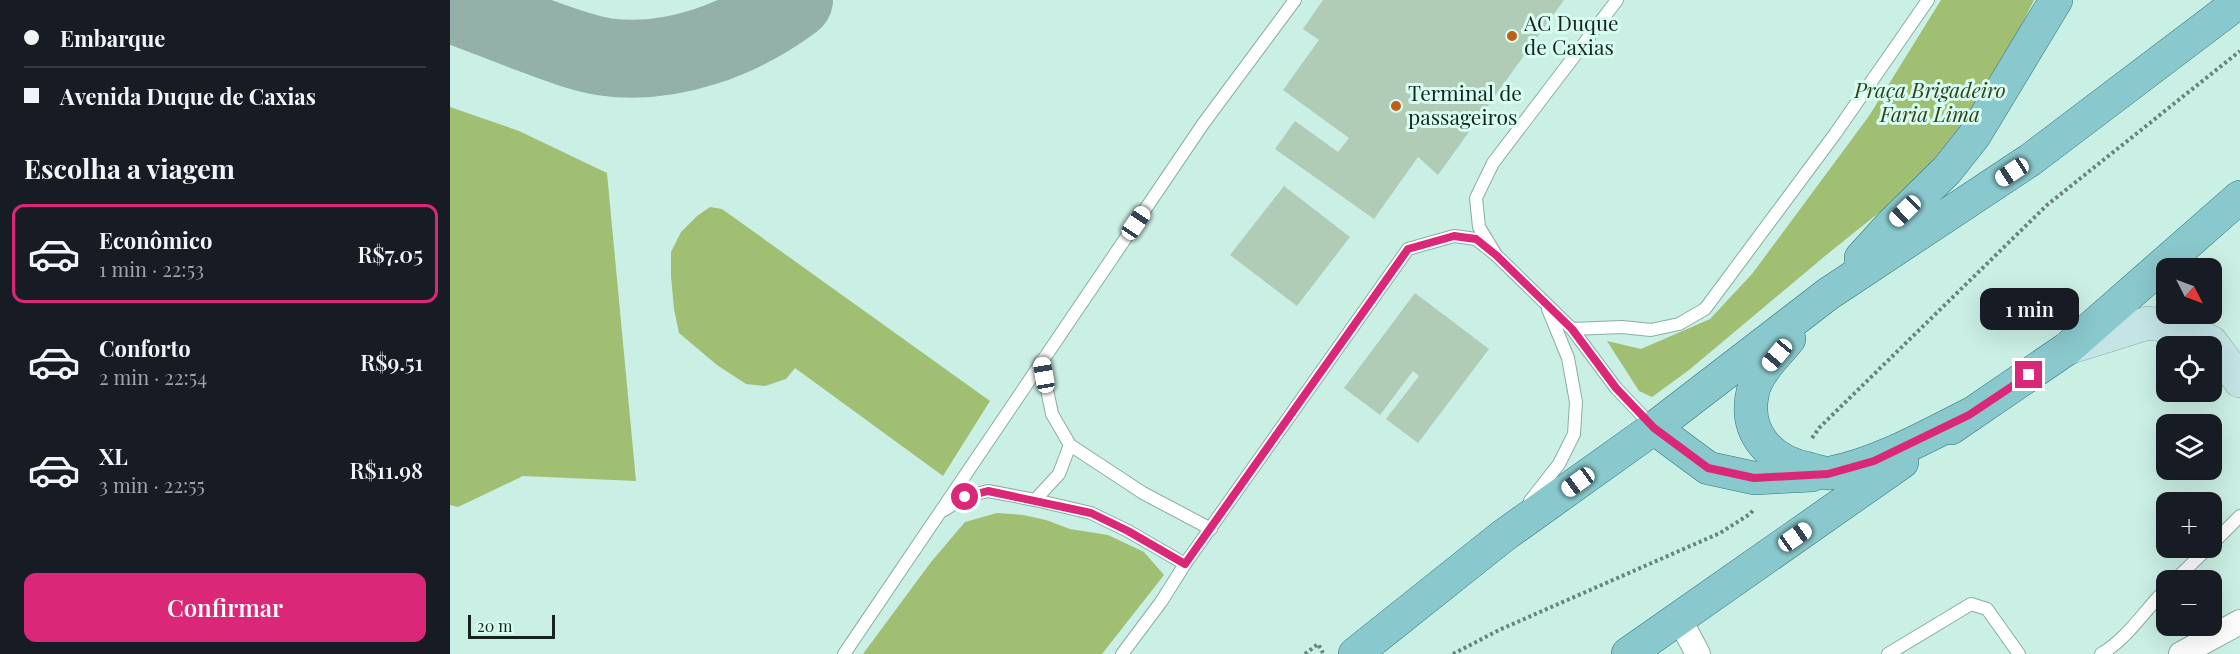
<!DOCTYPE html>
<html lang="pt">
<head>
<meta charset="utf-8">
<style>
  :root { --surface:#171b24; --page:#242831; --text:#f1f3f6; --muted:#9ea1a6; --line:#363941; --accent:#db2777 }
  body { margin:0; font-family:"Playfair Display",serif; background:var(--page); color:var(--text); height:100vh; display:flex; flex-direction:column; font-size:22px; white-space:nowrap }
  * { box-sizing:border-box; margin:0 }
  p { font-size:20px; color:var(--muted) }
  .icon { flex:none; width:33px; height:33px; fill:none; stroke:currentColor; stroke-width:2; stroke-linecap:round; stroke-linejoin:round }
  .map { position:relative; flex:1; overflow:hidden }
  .details { display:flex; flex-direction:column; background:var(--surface); width:450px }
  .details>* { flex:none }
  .banner { display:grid; align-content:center; height:132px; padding:0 24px; background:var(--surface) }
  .needle { width:39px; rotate:132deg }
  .fabs { position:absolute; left:1706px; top:258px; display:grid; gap:12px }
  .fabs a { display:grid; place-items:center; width:66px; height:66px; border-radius:12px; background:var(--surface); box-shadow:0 6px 24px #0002; font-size:30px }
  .scale { position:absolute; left:18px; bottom:15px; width:87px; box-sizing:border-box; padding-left:6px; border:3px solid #162420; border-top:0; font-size:16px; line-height:21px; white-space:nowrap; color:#162420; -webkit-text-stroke:4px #d7fdf1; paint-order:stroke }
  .end { position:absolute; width:27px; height:27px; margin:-14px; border:8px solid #db2777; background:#fff; box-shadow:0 0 0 3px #fff }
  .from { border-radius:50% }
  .bubble { position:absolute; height:42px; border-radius:12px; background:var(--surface); box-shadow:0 6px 24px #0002; font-size:20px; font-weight:600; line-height:42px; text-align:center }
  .car { position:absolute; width:18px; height:36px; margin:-18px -9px; border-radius:8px; box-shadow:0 0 4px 2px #0007; background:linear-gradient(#fff 24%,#345 0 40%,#fff 0 76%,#345 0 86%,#fff 0) }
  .banner b { display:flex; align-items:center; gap:21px; height:57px; font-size:22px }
  .banner b+b { border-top:2px solid var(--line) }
  .banner i { width:15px; height:15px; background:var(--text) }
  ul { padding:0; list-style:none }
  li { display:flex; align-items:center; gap:18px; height:99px; margin:0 12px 9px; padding:0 12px; border:3px solid transparent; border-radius:12px }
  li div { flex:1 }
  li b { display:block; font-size:22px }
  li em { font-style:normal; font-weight:600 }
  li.current { border-color:var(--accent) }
  li>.icon { width:54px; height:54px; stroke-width:1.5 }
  h2 { padding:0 24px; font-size:27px; line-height:72px }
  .action { display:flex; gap:12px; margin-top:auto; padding:12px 24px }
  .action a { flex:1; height:69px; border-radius:12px; background:var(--accent); color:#fff; font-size:24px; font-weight:600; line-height:69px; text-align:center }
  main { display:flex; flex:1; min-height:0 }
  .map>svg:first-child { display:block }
</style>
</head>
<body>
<main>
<section class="details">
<div class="banner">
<b><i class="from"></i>Embarque</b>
<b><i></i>Avenida Duque de Caxias</b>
</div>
<h2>Escolha a viagem</h2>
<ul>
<li class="current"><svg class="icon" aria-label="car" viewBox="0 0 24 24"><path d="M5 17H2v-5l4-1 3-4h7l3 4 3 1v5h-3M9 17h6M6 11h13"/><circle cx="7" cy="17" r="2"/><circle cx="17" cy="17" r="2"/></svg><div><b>Econômico</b><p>1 min · 22:53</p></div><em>R$7.05</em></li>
<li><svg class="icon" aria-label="car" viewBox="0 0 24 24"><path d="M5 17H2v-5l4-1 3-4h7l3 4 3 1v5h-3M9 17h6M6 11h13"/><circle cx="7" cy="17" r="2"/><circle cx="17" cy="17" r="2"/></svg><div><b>Conforto</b><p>2 min · 22:54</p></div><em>R$9.51</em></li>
<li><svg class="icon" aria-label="car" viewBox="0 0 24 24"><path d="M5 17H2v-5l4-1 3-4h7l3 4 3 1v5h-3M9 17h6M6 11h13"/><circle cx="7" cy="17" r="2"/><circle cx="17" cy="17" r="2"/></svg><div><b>XL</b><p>3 min · 22:55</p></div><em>R$11.98</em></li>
</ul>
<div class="action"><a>Confirmar</a></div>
</section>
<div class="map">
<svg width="1790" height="654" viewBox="0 0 1790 654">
  <rect width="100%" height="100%" fill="#caefe4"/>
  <g fill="#a1bf73">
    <path d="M1491,0H1584L1540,88L1487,166L1375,256L1239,370L1202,397L1189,391L1157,341L1191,349L1260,319L1302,274L1419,116Z"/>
    <path d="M0,107L69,131L157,173L186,481L73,476L8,507L0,505Z"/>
    <path d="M260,207L272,209L540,401L493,476L345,368L336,379L315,386L296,384L267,365L229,333L224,309L221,276V252L231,232L247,216Z"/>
    <path d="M547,513L573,515L596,520L620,529L658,535L694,552L714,575L652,654H413L481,562L515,522Z"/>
  </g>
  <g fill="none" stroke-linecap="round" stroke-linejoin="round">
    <path stroke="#93b1a8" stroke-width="78" d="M0,3C27,13 54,24 81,34C106,43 130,53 156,57C222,66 292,39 344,0"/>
  </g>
  <g fill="#b1ccb6">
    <path d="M873,0H1114L988,175L968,157L924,219L825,149L845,121L888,152L899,138L833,90L869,40L853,29Z"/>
    <path d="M834,186L900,237L847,306L780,255Z"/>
    <path d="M965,293L1039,349L968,443L936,419L969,376L963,371L930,415L894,388Z"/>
  </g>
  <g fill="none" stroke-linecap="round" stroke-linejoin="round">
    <g stroke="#8aaea3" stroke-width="14">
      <g id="lane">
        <path d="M1167,0L1043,163L1026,198L1029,227L1046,255L1122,329L1166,388L1203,427"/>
        <path d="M1122,329L1172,327L1201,330L1229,324L1255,309L1385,134L1478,0"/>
        <path d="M591,361L602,414L620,445L693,493L761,529"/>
        <path d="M585,500L609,474L620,445"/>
        <path d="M1080,501L1109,464L1124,434L1126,402L1118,358L1098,309"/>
        <path d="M494,510L515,497L538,491L585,500L641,513L678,531L735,564"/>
        <path d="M1761,545L1790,516"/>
        <path d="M1725,580L1758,548"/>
        <path d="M394,654L753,124L845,0"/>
        <path d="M672,654L711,602L735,564L958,249L1004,236L1026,239L1046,255"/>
        <path d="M1438,654L1521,604L1537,609L1569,654"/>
        <path d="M1651,654C1678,638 1694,611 1716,589"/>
      </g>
    </g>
    <g stroke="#8aaea3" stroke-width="26">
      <g id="street">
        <path d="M1229,618L1248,654"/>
        <path d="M1731,654L1790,622"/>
      </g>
    </g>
    <g stroke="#8aaea3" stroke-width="34">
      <path id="secondary" d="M1618,348L1698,323L1732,328L1761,342L1790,381"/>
    </g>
    <g stroke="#2e777a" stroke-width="34">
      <g id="primary">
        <path d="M1411,258L1441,225L1497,170L1524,136L1606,0"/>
        <path d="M1339,339C1327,354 1308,371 1303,391C1293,433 1320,461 1359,469C1366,471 1374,474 1381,473C1430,463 1475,437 1519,415"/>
        <path d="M1204,428L1258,468L1304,478L1362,475"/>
        <path d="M1501,428L1618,348L1790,197"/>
        <path d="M905,654L1053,536L1204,428L1378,294L1580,160L1790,1"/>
        <path d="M1178,654L1452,462"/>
      </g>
    </g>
    <g stroke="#6a837b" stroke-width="4" stroke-dasharray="3 3" stroke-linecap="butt">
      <path d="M1362,438L1370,427L1597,205L1790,51"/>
      <path d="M855,654L868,644L873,653"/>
      <path d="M1003,654L1049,630L1270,533L1300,514L1304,509"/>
    </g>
    <use href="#lane" stroke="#fff" stroke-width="12"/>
    <use href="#street" stroke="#fff" stroke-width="24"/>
    <use href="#secondary" stroke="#c4e4e6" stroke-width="33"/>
    <use href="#primary" stroke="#89c8cc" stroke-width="33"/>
  </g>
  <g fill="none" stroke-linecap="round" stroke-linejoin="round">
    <path stroke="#db2777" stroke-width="8" d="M515,497L538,491L641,513L678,531L735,564L958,249L1004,236L1026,239L1046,255L1122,329L1166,388L1204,428L1258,468L1304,478L1378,474L1424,461L1519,415L1579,375"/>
  </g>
  <g fill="#be6017" stroke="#d7fdf1" stroke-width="2">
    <circle cx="1062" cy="36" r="6"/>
    <circle cx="946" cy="106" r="6"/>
  </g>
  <g text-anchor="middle" stroke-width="6" stroke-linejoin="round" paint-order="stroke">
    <g font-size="21" fill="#162420" stroke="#d7fdf1" text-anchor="start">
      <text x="1074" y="31">AC Duque<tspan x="1074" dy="24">de Caxias</tspan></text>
      <text x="958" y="101">Terminal de<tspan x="958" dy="24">passageiros</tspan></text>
    </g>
    <g font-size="21" font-style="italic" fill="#34421b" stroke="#d7fdf1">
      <text x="1480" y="98">Praça Brigadeiro<tspan x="1480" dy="24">Faria Lima</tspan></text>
    </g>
  </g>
</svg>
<div class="fabs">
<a><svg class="needle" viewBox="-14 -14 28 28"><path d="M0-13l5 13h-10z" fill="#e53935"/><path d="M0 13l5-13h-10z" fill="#9ea1a6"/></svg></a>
<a><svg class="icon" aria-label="locate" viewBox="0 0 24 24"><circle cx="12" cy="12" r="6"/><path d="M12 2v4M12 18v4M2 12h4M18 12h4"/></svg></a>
<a><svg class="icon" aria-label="layers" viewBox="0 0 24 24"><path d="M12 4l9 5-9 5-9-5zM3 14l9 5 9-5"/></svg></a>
<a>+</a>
<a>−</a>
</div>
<div class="scale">20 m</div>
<i class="end from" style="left:515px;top:497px"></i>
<i class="end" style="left:1579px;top:375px"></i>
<div class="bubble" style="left:1530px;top:288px;width:99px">1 min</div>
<i class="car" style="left:1562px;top:172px;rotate:237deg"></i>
<i class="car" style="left:1455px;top:211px;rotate:226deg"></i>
<i class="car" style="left:686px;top:223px;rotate:34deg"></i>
<i class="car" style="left:1327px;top:355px;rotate:220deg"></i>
<i class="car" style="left:594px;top:375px;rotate:350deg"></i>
<i class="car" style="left:1128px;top:482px;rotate:234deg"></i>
<i class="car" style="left:1345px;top:537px;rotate:55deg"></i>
</div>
</main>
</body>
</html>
